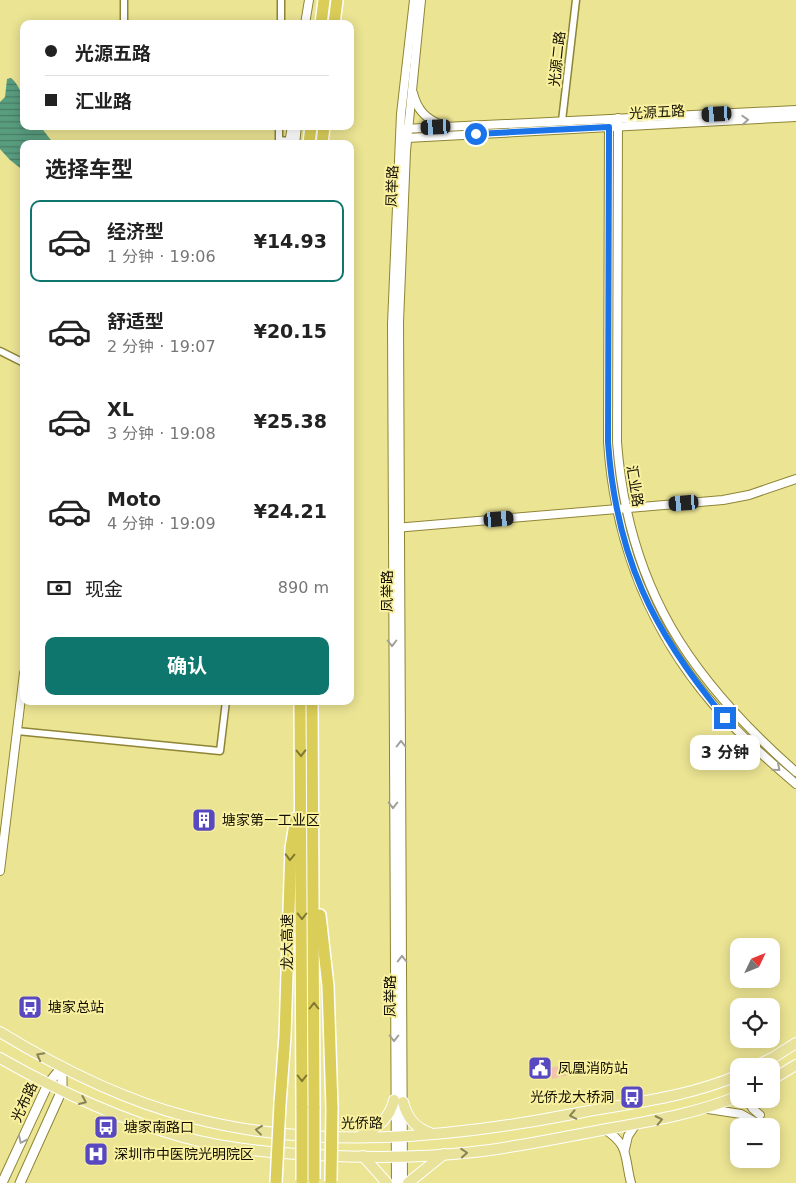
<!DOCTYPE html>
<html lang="zh">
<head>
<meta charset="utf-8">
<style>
  :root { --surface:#fff; --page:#f2f2f2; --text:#222; --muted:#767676; --line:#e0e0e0; --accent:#0f766e }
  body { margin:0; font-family:"DejaVu Sans","Noto Sans SC",sans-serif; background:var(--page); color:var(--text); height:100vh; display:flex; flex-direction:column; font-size:19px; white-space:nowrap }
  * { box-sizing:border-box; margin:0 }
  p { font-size:16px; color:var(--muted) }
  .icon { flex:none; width:28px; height:28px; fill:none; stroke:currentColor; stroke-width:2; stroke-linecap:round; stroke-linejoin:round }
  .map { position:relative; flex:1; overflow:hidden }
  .sheet { position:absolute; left:20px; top:140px; width:334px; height:565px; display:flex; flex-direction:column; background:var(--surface); border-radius:10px; box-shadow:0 2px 12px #0003 }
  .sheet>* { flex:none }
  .hud { position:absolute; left:20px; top:20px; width:334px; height:110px; border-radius:10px; box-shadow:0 2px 12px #0003; display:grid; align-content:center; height:110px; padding:0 25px; background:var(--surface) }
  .needle { width:32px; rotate:47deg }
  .buttons { position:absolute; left:730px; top:938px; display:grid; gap:10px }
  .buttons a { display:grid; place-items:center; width:50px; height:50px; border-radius:10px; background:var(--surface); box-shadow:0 2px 12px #0003; font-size:25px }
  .end { position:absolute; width:22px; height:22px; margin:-11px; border:6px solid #1a73e8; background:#fff; box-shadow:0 0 0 2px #fff }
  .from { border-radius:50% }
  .bubble { position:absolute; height:35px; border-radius:10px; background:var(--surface); box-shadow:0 2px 12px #0003; font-size:16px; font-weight:700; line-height:35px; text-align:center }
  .car { position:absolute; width:15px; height:30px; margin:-15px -8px; border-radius:6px; box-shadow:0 0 4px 1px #0007; background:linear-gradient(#222 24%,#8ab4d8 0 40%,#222 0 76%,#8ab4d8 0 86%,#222 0) }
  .hud b { display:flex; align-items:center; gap:18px; height:48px; font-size:19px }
  .hud b+b { border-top:1px solid var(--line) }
  .hud i { width:12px; height:12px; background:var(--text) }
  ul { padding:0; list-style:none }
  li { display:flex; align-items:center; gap:15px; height:82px; margin:0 10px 8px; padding:0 15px; border:2px solid transparent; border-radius:10px }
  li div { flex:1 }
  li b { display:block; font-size:19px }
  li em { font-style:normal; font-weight:700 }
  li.on { border-color:var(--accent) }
  li>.icon { width:45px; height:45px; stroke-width:1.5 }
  h2 { padding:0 25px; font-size:22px; line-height:60px }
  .pay { display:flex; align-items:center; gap:12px; height:55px; padding:0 25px; font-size:19px }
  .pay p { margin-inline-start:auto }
  .cta { display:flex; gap:10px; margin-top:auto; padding:10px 25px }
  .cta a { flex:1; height:58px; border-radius:10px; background:var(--accent); color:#fff; font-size:20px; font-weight:700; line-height:58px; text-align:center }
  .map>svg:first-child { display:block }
</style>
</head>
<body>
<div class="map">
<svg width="796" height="1183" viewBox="0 0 796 1183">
  <defs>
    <pattern id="water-rules" width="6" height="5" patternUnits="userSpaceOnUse" patternTransform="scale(1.25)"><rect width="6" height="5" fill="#599d7f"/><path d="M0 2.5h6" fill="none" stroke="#487e66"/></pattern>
  </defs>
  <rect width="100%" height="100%" fill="#ebe493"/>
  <path fill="#f1c4b1" d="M573,1063L576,1073L552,1079L549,1068Z"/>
  <path fill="url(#water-rules)" d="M11,78C25,90 24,109 24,126H40L54,144H24V171L10,160L0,149V102L5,97L7,79Z"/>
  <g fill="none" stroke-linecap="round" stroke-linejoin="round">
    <g stroke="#8e8535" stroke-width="9">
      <g id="minor">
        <path d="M124,24V0"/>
        <path d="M281,24V0"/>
        <path d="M562,121L576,0"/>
        <path d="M279,126V140L290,141"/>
        <path d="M0,351L24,363"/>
        <path d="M17,731L220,751L226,701"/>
      </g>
    </g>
    <g stroke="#8e8535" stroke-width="10">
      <g id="tertiary">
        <path d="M305,24L309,0"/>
        <path d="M413,93C417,110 426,119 442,125"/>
        <path d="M618,118L617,442C628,587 689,678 796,772"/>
        <path d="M609,119L608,442C616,561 662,659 748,741C763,756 780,770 796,784"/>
        <path d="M403,129L796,110"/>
        <path d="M402,136L407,138L796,117"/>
        <path d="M289,144L292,126"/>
        <path d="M295,144L297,126"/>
        <path d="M395,528L723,500L749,495L796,479"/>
        <path d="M0,871L24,673"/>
        <path d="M746,1099L753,1109L760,1115"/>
        <path d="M708,1109L741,1114L762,1126"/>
        <path d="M604,1129C630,1145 624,1157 631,1183"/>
        <path d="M625,1149L628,1136L636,1124"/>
        <path d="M396,1183L392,324L401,114L414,0"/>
        <path d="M403,1183L399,322L406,151L421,0"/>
      </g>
    </g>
    <g stroke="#8e8535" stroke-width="11">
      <g id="secondary">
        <path d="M2,1183L48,1084L62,1067"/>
        <path d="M20,1183L62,1090V1067"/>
      </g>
    </g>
    <g stroke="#fff" stroke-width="12">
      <g id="primary">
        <path d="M0,1032C59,1068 122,1100 189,1117C316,1151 451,1138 578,1113C632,1103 688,1097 739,1075"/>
        <path d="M0,1058C58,1091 119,1119 183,1137C226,1149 271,1153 315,1155C368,1158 421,1158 473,1152C511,1148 548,1140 586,1133C638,1123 690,1116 739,1096"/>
        <path d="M756,1066L774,1057L796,1043"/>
        <path d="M771,1080L796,1065"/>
        <path d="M403,1102C407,1118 415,1128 430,1133"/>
        <path d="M360,1136C377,1129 390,1118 394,1100"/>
        <path d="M363,1156L387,1183"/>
        <path d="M408,1183L444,1154"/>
      </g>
    </g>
    <g stroke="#fff" stroke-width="14">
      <g id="motorway">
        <path d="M321,24L324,0"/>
        <path d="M334,24L337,0"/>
        <path d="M309,144L311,126"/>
        <path d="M322,144L324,126"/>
        <path d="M300,701L302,1108"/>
        <path d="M312,701L314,1108"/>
        <path d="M320,915L328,986L332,1108"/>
        <path d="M280,1104L285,1036L291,848L296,818"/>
      </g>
    </g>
    <use href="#minor" stroke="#fff" stroke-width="6"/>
    <use href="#tertiary" stroke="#fff" stroke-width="8"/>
    <use href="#secondary" stroke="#fff" stroke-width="9"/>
    <use href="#primary" stroke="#e9e29b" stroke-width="10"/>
    <use href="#motorway" stroke="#dace58" stroke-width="11"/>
    <g stroke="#fff" stroke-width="14" stroke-linecap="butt">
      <g id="motorway-bridge">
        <path d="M302,1108V1180"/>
        <path d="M314,1108V1179"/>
        <path d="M331,1181L332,1108"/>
        <path d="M276,1183L280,1104"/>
      </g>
    </g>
    <use href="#motorway-bridge" stroke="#dace58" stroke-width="11"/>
  </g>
  <defs><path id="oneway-chevron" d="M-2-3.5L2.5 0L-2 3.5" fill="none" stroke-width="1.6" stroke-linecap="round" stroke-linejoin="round" transform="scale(1.25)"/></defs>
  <g stroke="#a09f99">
    <use href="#oneway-chevron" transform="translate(745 120) rotate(-3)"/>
    <use href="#oneway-chevron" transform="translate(392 643) rotate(90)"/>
    <use href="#oneway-chevron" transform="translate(401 744) rotate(-90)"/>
    <use href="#oneway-chevron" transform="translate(777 768) rotate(41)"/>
    <use href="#oneway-chevron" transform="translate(393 805) rotate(90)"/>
    <use href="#oneway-chevron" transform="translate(402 959) rotate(-90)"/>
    <use href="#oneway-chevron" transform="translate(394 1038) rotate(90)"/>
    <use href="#oneway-chevron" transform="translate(22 1140) rotate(115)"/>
  </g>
  <g stroke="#807830">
    <use href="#oneway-chevron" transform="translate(301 753) rotate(89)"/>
    <use href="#oneway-chevron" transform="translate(290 857) rotate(92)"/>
    <use href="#oneway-chevron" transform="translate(302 916) rotate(90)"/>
    <use href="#oneway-chevron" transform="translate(314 1006) rotate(-90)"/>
    <use href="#oneway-chevron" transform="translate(302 1078) rotate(90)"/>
  </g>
  <g stroke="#888355">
    <use href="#oneway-chevron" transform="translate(40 1056) rotate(-152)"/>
    <use href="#oneway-chevron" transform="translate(83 1101) rotate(23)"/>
    <use href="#oneway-chevron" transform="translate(573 1115) rotate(169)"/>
    <use href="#oneway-chevron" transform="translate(659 1120) rotate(-12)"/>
    <use href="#oneway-chevron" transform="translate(259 1130) rotate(-173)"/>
    <use href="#oneway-chevron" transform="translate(464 1153) rotate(-4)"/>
  </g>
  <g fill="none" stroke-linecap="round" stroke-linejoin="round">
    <path stroke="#1a73e8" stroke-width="6" d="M476,134L609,127L608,442C616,556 652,631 725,718"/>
  </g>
  <defs>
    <g id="building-square" transform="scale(1.25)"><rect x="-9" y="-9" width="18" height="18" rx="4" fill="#5949c1" stroke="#f9f1a0"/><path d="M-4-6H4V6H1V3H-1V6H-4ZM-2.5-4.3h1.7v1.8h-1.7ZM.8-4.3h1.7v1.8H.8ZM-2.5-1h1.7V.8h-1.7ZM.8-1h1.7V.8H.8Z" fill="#fff"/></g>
    <g id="bus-square" transform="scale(1.25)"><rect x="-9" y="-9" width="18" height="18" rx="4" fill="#5949c1" stroke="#f9f1a0"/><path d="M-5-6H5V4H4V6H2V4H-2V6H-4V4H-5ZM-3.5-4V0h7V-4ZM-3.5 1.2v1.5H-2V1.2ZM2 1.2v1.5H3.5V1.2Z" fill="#fff"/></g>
    <g id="civic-square" transform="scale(1.25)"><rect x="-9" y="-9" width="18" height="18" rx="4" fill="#5949c1" stroke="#f9f1a0"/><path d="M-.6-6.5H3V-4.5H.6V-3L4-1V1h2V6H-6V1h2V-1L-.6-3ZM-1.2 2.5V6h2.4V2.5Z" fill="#fff"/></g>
    <g id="hospital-square" transform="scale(1.25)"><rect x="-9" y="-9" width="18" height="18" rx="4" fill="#5949c1" stroke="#f9f1a0"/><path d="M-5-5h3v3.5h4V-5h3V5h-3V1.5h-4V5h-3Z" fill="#fff"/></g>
  </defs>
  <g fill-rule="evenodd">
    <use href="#building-square" x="204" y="820"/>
    <use href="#bus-square" x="30" y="1007"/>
    <use href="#civic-square" x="540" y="1068"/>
    <use href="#bus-square" x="632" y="1097"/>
    <use href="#bus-square" x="106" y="1127"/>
    <use href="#hospital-square" x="96" y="1154"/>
  </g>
  <g text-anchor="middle" stroke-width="4" stroke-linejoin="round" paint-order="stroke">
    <g font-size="14" fill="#120f00" stroke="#f9f1a0">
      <text transform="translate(557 59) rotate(-84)" y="5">光源二路</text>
      <text transform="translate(657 112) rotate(-3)" y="5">光源五路</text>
      <text transform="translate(392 186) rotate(-88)" y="5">凤举路</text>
      <text transform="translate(635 486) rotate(81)" y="5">汇业路</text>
      <text transform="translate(387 591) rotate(-90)" y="5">凤举路</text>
      <text transform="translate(287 942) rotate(-90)" y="5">龙大高速</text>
      <text transform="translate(390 996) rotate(-90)" y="5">凤举路</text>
      <text transform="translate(24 1102) rotate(-65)" y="5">光布路</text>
      <text transform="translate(362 1123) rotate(-1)" y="5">光侨路</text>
    </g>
    <g font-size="14" fill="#120f00" stroke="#f9f1a0" text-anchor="start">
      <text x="222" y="825">塘家第一工业区</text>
      <text x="48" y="1012">塘家总站</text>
      <text x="558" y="1073">凤凰消防站</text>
      <text x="614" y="1102" text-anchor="end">光侨龙大桥洞</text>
      <text x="124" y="1132">塘家南路口</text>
      <text x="114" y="1159">深圳市中医院光明院区</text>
    </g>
  </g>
</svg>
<div class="buttons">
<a><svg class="needle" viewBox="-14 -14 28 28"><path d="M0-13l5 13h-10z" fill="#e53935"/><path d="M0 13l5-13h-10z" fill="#767676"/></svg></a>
<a><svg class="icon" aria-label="locate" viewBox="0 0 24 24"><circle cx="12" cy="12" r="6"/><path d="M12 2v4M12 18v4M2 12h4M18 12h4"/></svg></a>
<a>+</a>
<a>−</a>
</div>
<i class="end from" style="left:476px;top:134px"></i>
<i class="end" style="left:725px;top:718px"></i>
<div class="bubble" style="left:690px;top:735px;width:70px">3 分钟</div>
<i class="car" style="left:717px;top:114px;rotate:267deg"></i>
<i class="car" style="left:436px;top:127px;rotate:267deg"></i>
<i class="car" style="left:684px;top:503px;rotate:265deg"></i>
<i class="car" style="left:499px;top:519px;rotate:85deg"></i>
<div class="hud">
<b><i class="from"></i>光源五路</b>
<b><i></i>汇业路</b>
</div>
<section class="sheet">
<h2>选择车型</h2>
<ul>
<li class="on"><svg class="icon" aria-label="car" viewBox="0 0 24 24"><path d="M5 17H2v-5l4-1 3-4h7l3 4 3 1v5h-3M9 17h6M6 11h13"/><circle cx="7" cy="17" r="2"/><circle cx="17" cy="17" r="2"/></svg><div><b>经济型</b><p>1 分钟 · 19:06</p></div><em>¥14.93</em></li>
<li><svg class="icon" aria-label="car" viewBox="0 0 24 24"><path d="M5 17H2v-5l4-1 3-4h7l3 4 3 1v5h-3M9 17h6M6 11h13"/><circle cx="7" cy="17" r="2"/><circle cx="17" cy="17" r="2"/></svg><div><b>舒适型</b><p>2 分钟 · 19:07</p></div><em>¥20.15</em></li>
<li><svg class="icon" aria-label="car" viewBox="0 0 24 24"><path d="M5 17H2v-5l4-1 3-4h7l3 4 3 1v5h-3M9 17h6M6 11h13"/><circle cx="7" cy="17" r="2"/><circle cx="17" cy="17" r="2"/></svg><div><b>XL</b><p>3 分钟 · 19:08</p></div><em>¥25.38</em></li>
<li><svg class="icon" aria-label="car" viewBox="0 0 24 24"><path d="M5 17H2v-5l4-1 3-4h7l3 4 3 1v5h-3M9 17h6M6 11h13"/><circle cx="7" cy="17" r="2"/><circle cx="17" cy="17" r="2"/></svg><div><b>Moto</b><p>4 分钟 · 19:09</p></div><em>¥24.21</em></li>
</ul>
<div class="pay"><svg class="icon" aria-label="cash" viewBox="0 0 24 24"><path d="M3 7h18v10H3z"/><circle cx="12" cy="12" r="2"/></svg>现金<p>890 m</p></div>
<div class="cta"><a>确认</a></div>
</section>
</div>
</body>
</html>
